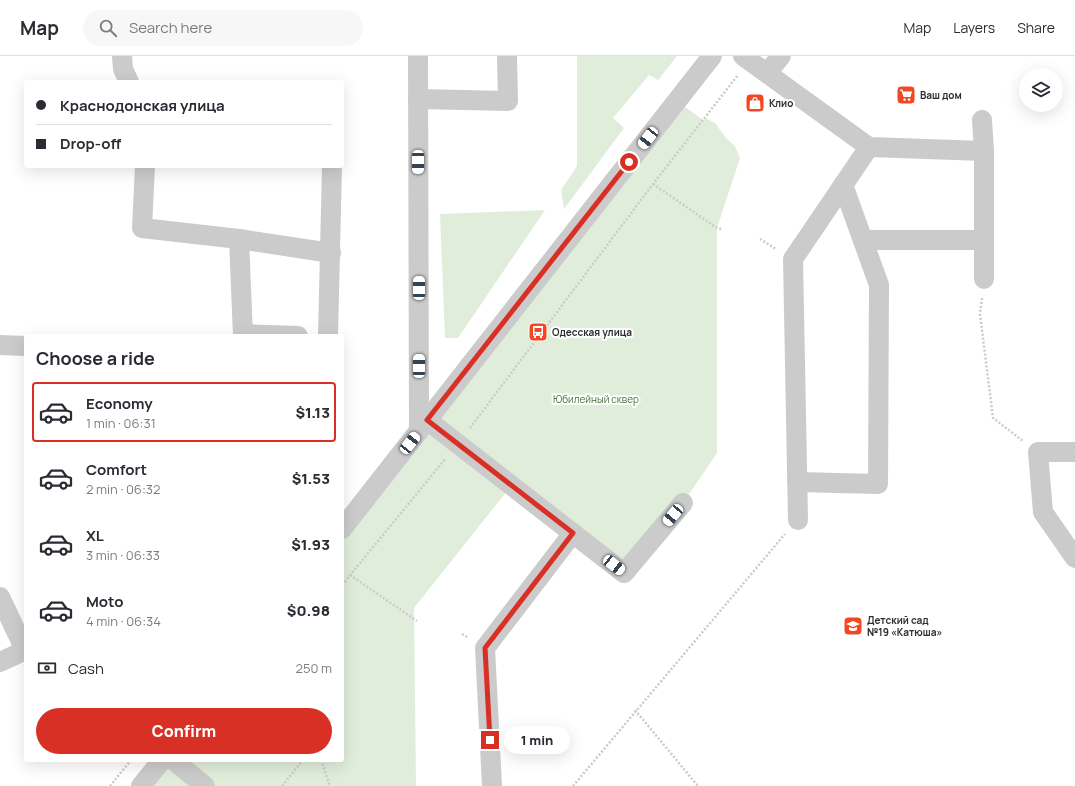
<!DOCTYPE html>
<html lang="en">
<head>
<meta charset="utf-8">
<style>
  :root { --surface:#fff; --page:#f7f7f7; --text:#2b2b33; --muted:#7c7c81; --line:#e1e1e2; --accent:#d93025 }
  body { margin:0; font-family:Manrope,sans-serif; background:var(--page); color:var(--text); height:100vh; display:flex; flex-direction:column; font-size:15px; white-space:nowrap }
  * { box-sizing:border-box; margin:0 }
  p { font-size:13px; color:var(--muted) }
  .icon { flex:none; width:22px; height:22px; fill:none; stroke:currentColor; stroke-width:2; stroke-linecap:round; stroke-linejoin:round }
  .map { position:relative; flex:1; overflow:hidden }
  .drawer { position:absolute; left:24px; top:278px; width:320px; height:428px; display:flex; flex-direction:column; background:var(--surface); border-radius:4px; box-shadow:0 4px 16px #0002 }
  .drawer>* { flex:none }
  .top-card { position:absolute; left:24px; top:24px; width:320px; height:88px; border-radius:4px; box-shadow:0 4px 16px #0002; display:grid; align-content:center; height:88px; padding:0 12px; background:var(--surface) }
  .controls { position:absolute; left:1019px; top:12px; display:grid; gap:8px }
  .controls a { display:grid; place-items:center; width:44px; height:44px; border-radius:50%; background:var(--surface); box-shadow:0 4px 16px #0002; font-size:20px }
  .end { position:absolute; width:18px; height:18px; margin:-9px; border:5px solid #d93025; background:#fff; box-shadow:0 0 0 2px #fff }
  .from { border-radius:50% }
  .bubble { position:absolute; height:28px; border-radius:14px; background:var(--surface); box-shadow:0 4px 16px #0002; font-size:13px; font-weight:800; line-height:28px; text-align:center }
  .car { position:absolute; width:12px; height:24px; margin:-12px -6px; border-radius:5px; box-shadow:0 0 3px 1px #0007; background:linear-gradient(#fff 24%,#345 0 40%,#fff 0 76%,#345 0 86%,#fff 0) }
  .top-card b { display:flex; align-items:center; gap:14px; height:38px; font-size:15px }
  .top-card b+b { border-top:1px solid var(--line) }
  .top-card i { width:10px; height:10px; background:var(--text) }
  ul { padding:0; list-style:none }
  li { display:flex; align-items:center; gap:12px; height:60px; margin:0 8px 6px; padding:0 4px; border:2px solid transparent; border-radius:4px }
  li div { flex:1 }
  li b { display:block; font-size:15px }
  li em { font-style:normal; font-weight:800 }
  li.on { border-color:var(--accent) }
  li>.icon { width:36px; height:36px; stroke-width:1.5 }
  h2 { padding:0 12px; font-size:18px; line-height:48px }
  .pay { display:flex; align-items:center; gap:10px; height:44px; padding:0 12px; font-size:15px }
  .pay p { margin-inline-start:auto }
  .primary-button { display:flex; gap:8px; margin-top:auto; padding:8px 12px }
  .primary-button a { flex:1; height:46px; border-radius:24px; background:var(--accent); color:#fff; font-size:16px; font-weight:800; line-height:46px; text-align:center }
  header { display:flex; align-items:center; gap:24px; box-sizing:border-box; height:56px; padding:0 20px; background:var(--surface); border-bottom:1px solid var(--line) }
  header strong { font-size:19px }
  nav { display:flex; gap:22px; margin-inline-start:auto; font-size:14px }
  .search { width:280px; height:36px; background:var(--page); display:flex; align-items:center; gap:10px; box-sizing:border-box; padding:0 14px; border-radius:22px; color:var(--muted); font-size:15px }
  .map>svg:first-child { display:block }
</style>
</head>
<body>
<header>
<strong>Map</strong>
<div class="search"><svg class="icon" aria-label="search" viewBox="0 0 24 24"><circle cx="10" cy="10" r="6"/><path d="M15 15l6 6"/></svg>Search here</div>
<nav><a>Map</a><a>Layers</a><a>Share</a></nav>
</header>
<div class="map">
<svg width="1075" height="730" viewBox="0 0 1075 730">
  <rect width="100%" height="100%" fill="#fff"/>
  <g fill="#e0eddb">
    <path d="M577,0H677L658,24L649,19L613,62L624,72L564,153L561,134L577,110Z"/>
    <path d="M677,45L703,64L706,62L715,67L726,82L735,90L740,102L717,172V397L683,447L624,517L511,430L414,552L416,730H141L162,704H342V473Z"/>
    <path d="M545,154L458,282H445L440,158Z"/>
  </g>
  <g fill="none" stroke-linecap="round" stroke-linejoin="round">
    <g stroke="#cbcbcb" stroke-width="2.5" stroke-dasharray="2 2" stroke-linecap="butt">
      <path d="M653,128L717,172L721,173"/>
      <path d="M760,183L776,193"/>
      <path d="M982,242L980,258L993,362L1023,385"/>
      <path d="M470,372L653,128L738,19"/>
      <path d="M350,519L417,565"/>
      <path d="M342,529L446,402"/>
      <path d="M462,578L469,582"/>
      <path d="M635,654L698,730"/>
      <path d="M321,704L330,730"/>
      <path d="M110,730L131,704"/>
      <path d="M282,730L303,704"/>
      <path d="M573,730L785,478"/>
    </g>
    <g stroke="#cbcbcb" stroke-width="20">
      <path d="M122,0L123,13L129,26"/>
      <path d="M418,0L419,375"/>
      <path d="M743,0L869,91L984,95"/>
      <path d="M768,16L781,0"/>
      <path d="M418,43L508,45L507,0"/>
      <path d="M982,64L984,95V223"/>
      <path d="M145,110L142,172L239,183L243,280"/>
      <path d="M239,183L331,197"/>
      <path d="M863,184H984"/>
      <path d="M243,278L298,280"/>
      <path d="M328,280L332,110"/>
      <path d="M0,289L26,290"/>
      <path d="M427,364L624,517L683,447"/>
      <path d="M1075,396H1038L1043,456L1075,502"/>
      <path d="M797,426L878,428L879,229L843,129"/>
      <path d="M798,464L793,203L869,91"/>
      <path d="M342,473L712,0"/>
      <path d="M0,541L25,594"/>
      <path d="M0,606L26,594"/>
      <path d="M173,704L205,730"/>
      <path d="M141,730L162,704"/>
      <path d="M492,730L485,592L573,477"/>
    </g>
  </g>
  <g fill="none" stroke-linecap="round" stroke-linejoin="round">
    <path stroke="#d93025" stroke-width="5" d="M490,684L485,592L573,477L427,364L629,106"/>
  </g>
  <defs>
    <g id="supermarket-square" transform="scale(1)"><rect x="-9" y="-9" width="18" height="18" rx="4" fill="#f34723" stroke="#fff"/><path d="M-6-5.5h2.5l.6 2H6L4.5 2H-2.5L-4.4-4H-6ZM-1.5 3.2a1.3 1.3 0 1 0 .1 0ZM3 3.2a1.3 1.3 0 1 0 .1 0Z" fill="#fff"/></g>
    <g id="shop-square" transform="scale(1)"><rect x="-9" y="-9" width="18" height="18" rx="4" fill="#f34723" stroke="#fff"/><path d="M-5-2.5h2.3a2.7 3.5 0 0 1 5.4 0H5L5.5 6h-11ZM-1.5-2.5h3a1.5 2.3 0 0 0-3 0Z" fill="#fff"/></g>
    <g id="bus-square" transform="scale(1)"><rect x="-9" y="-9" width="18" height="18" rx="4" fill="#f34723" stroke="#fff"/><path d="M-5-6H5V4H4V6H2V4H-2V6H-4V4H-5ZM-3.5-4V0h7V-4ZM-3.5 1.2v1.5H-2V1.2ZM2 1.2v1.5H3.5V1.2Z" fill="#fff"/></g>
    <g id="school-square" transform="scale(1)"><rect x="-9" y="-9" width="18" height="18" rx="4" fill="#f34723" stroke="#fff"/><path d="M0-5L7-2L0 1L-7-2ZM-4 1L0 2.5L4 1V4Q0 6-4 4Z" fill="#fff"/></g>
  </defs>
  <g fill-rule="evenodd">
    <use href="#supermarket-square" x="906" y="39"/>
    <use href="#shop-square" x="755" y="47"/>
    <use href="#bus-square" x="538" y="276"/>
    <use href="#school-square" x="853" y="570"/>
  </g>
  <g text-anchor="middle" stroke-width="4" stroke-linejoin="round" paint-order="stroke">
    <g font-size="10" font-weight="bold" fill="#2e2e2e" stroke="#fff" text-anchor="start">
      <text x="920" y="43">Ваш дом</text>
      <text x="769" y="51">Клио</text>
      <text x="552" y="280">Одесская улица</text>
      <text x="867" y="568">Детский сад<tspan x="867" dy="12">№19 «Катюша»</tspan></text>
    </g>
    <g font-size="10" fill="#446e38" stroke="#fff">
      <text x="596" y="347">Юбилейный сквер</text>
    </g>
  </g>
</svg>
<div class="controls">
<a><svg class="icon" aria-label="layers" viewBox="0 0 24 24"><path d="M12 4l9 5-9 5-9-5zM3 14l9 5 9-5"/></svg></a>
</div>
<i class="end from" style="left:629px;top:106px"></i>
<i class="end" style="left:490px;top:684px"></i>
<div class="bubble" style="left:504px;top:670px;width:66px">1 min</div>
<i class="car" style="left:648px;top:82px;rotate:218deg"></i>
<i class="car" style="left:418px;top:106px;rotate:180deg"></i>
<i class="car" style="left:419px;top:232px;rotate:0deg"></i>
<i class="car" style="left:419px;top:310px;rotate:0deg"></i>
<i class="car" style="left:410px;top:387px;rotate:38deg"></i>
<i class="car" style="left:673px;top:459px;rotate:220deg"></i>
<i class="car" style="left:614px;top:509px;rotate:128deg"></i>
<div class="top-card">
<b><i class="from"></i>Краснодонская улица</b>
<b><i></i>Drop-off</b>
</div>
<section class="drawer">
<h2>Choose a ride</h2>
<ul>
<li class="on"><svg class="icon" aria-label="car" viewBox="0 0 24 24"><path d="M5 17H2v-5l4-1 3-4h7l3 4 3 1v5h-3M9 17h6M6 11h13"/><circle cx="7" cy="17" r="2"/><circle cx="17" cy="17" r="2"/></svg><div><b>Economy</b><p>1 min · 06:31</p></div><em>$1.13</em></li>
<li><svg class="icon" aria-label="car" viewBox="0 0 24 24"><path d="M5 17H2v-5l4-1 3-4h7l3 4 3 1v5h-3M9 17h6M6 11h13"/><circle cx="7" cy="17" r="2"/><circle cx="17" cy="17" r="2"/></svg><div><b>Comfort</b><p>2 min · 06:32</p></div><em>$1.53</em></li>
<li><svg class="icon" aria-label="car" viewBox="0 0 24 24"><path d="M5 17H2v-5l4-1 3-4h7l3 4 3 1v5h-3M9 17h6M6 11h13"/><circle cx="7" cy="17" r="2"/><circle cx="17" cy="17" r="2"/></svg><div><b>XL</b><p>3 min · 06:33</p></div><em>$1.93</em></li>
<li><svg class="icon" aria-label="car" viewBox="0 0 24 24"><path d="M5 17H2v-5l4-1 3-4h7l3 4 3 1v5h-3M9 17h6M6 11h13"/><circle cx="7" cy="17" r="2"/><circle cx="17" cy="17" r="2"/></svg><div><b>Moto</b><p>4 min · 06:34</p></div><em>$0.98</em></li>
</ul>
<div class="pay"><svg class="icon" aria-label="cash" viewBox="0 0 24 24"><path d="M3 7h18v10H3z"/><circle cx="12" cy="12" r="2"/></svg>Cash<p>250 m</p></div>
<div class="primary-button"><a>Confirm</a></div>
</section>
</div>
</body>
</html>
